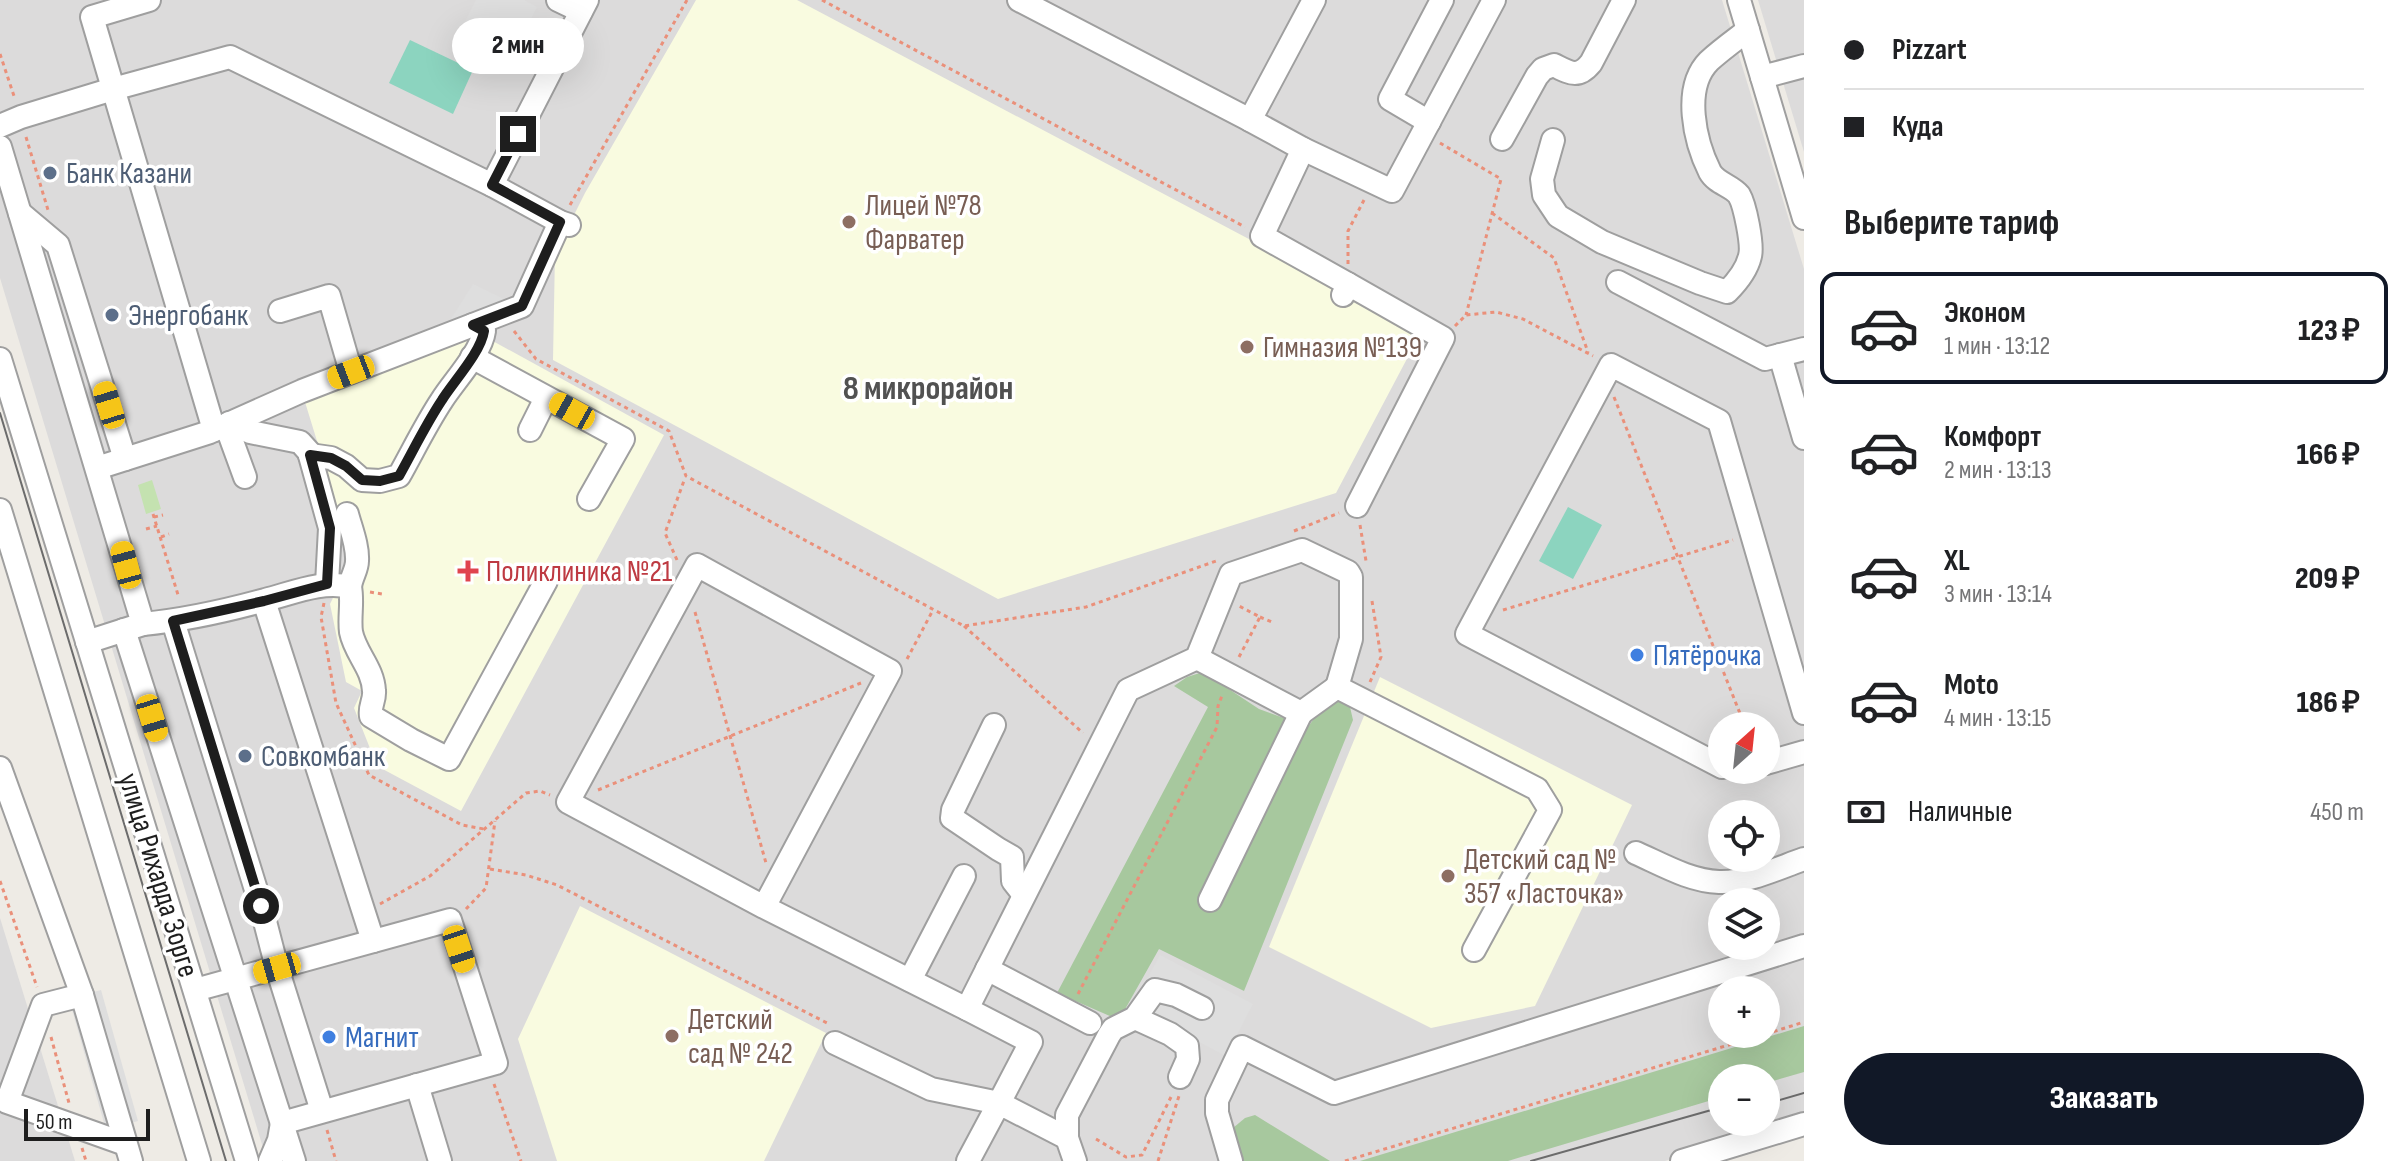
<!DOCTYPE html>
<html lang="ru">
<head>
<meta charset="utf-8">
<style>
  :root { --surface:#fff; --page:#f2f2f2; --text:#202124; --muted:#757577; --line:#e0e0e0; --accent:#111827 }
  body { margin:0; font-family:"Sofia Sans Condensed",sans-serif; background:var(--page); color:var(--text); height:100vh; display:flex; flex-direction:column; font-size:30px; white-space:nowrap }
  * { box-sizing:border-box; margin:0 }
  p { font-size:26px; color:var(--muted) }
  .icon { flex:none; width:44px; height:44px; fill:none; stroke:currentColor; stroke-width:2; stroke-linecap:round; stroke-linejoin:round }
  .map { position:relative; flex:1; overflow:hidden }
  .side { display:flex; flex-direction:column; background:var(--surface); width:600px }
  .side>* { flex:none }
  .banner { display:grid; align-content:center; height:176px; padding:0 40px; background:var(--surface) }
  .needle { width:52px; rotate:27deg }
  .tools { position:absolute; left:1708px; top:712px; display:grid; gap:16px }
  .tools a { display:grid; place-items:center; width:72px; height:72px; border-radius:50%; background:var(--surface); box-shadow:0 8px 32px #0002; font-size:40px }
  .scale { position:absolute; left:24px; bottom:20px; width:126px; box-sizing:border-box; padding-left:8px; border:4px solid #1e1e1e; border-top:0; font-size:22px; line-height:28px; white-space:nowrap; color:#1e1e1e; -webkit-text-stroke:6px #fff; paint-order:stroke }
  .end { position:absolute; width:36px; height:36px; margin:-18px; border:10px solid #1e1e1e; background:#fff; box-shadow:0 0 0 4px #fff }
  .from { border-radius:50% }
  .bubble { position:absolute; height:56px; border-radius:28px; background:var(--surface); box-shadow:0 8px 32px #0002; font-size:26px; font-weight:800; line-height:56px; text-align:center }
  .car { position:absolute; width:24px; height:48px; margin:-24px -12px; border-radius:10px; box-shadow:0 0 6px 2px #0007; background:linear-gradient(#f5c518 24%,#345 0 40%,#f5c518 0 76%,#345 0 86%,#f5c518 0) }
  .banner b { display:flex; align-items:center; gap:28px; height:76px; font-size:30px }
  .banner b+b { border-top:2px solid var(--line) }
  .banner i { width:20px; height:20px; background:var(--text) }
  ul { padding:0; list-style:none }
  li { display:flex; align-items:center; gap:24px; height:112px; margin:0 16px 12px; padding:0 24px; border:4px solid transparent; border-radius:16px }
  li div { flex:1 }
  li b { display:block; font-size:30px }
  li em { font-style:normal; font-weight:800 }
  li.current { border-color:var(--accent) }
  li>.icon { width:72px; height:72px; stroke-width:1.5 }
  h2 { padding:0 40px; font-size:36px; line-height:96px }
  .pay { display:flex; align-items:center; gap:20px; height:88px; padding:0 40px; font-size:30px }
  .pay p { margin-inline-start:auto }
  .action { display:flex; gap:16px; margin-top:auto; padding:16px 40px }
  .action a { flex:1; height:92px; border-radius:48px; background:var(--accent); color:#fff; font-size:32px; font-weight:800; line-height:92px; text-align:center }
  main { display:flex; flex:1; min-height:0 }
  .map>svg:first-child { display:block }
</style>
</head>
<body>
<main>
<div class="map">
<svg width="1804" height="1161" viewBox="0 0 1804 1161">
  <rect width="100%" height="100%" fill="#eeebe5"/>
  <g fill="#dcdbdb" fill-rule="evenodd">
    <path d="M0,0H1722L1804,269V1118L1665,1161H267L0,278ZM1722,726H1766V770H1722ZM1722,814H1766V858H1722ZM1722,902H1766V946H1722ZM1722,990H1766V1034H1722ZM1722,1078H1766V1122H1722Z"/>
    <path d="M1758,0H1804V152Z"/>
    <path d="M0,918L75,1161H0Z"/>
  </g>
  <g fill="#f9fbe0">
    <path d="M696,0H797L1332,283L1336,293L1419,336L1336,493L998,599L553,360L555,253L585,193Z"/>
    <path d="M480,334L664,435L461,811L377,766L354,708L362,691L346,682L330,604L353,558L305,402Z"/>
    <path d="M1380,677L1632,805L1535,1006L1431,1028L1269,947Z"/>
    <path d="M580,906L826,1033L764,1161H557L518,1039Z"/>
  </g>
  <path fill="#c4e2b0" d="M152,480L161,509L146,514L138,485Z"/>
  <g fill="#a7c89e">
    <path d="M1203,672L1259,709L1308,727L1320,710L1334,699L1350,707L1353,720L1244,991L1159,949L1119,1020L1057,993L1208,707L1174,686L1187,677Z"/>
    <path d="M1804,1026V1072L1766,1083V1078H1722V1097L1508,1161H1360Z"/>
    <path d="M1255,1115L1330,1161H1237L1233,1128L1245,1118Z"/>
  </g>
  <g fill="#8cd4bf">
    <path d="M410,40L473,70L453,114L389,83Z"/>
    <path d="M1568,507L1602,525L1573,579L1539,561Z"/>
  </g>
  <g fill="#dedede">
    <path d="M476,0H524L537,7L510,60L459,34Z"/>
    <path d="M473,284L508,301L447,325Z"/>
    <path d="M1160,955L1253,1004L1226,1056L1132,1007Z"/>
    <path d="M101,990L138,1121L106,1130L69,999Z"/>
  </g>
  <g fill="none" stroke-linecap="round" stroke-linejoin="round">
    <g stroke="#9f9f9f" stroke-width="26">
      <g id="minor">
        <path d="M149,0L92,17L214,430"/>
        <path d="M558,0L581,11"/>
        <path d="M1019,0L1250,120"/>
        <path d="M1314,0L1250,120L1303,149L1392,191L1494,0"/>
        <path d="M1739,0L1804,218"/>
        <path d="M1762,77L1804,66"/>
        <path d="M1429,122L1390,99L1442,0"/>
        <path d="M0,126L21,117L113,89L230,57L492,185"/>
        <path d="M1502,139L1537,76L1543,69L1554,65C1570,73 1578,79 1591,63L1624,0"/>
        <path d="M1553,140L1542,179L1544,195L1558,216L1602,242L1700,283L1727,292C1736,283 1747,269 1750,256C1753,245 1745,205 1739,195C1732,186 1716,183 1710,172C1695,142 1682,88 1709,61C1721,50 1735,40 1748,30"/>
        <path d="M0,147L143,624L87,642"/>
        <path d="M1303,149L1262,236L1348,284L1343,295"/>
        <path d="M20,213L58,245L125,459"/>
        <path d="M569,225L560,222L492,185L587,0"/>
        <path d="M1618,282L1765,359L1804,349"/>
        <path d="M1348,284L1443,338L1357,506"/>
        <path d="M280,311L329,296L351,372"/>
        <path d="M1780,355L1804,438"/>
        <path d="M472,357L623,439L589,499"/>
        <path d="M0,359L247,1161"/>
        <path d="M229,423L250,432L300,442L309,452L330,528L327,584"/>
        <path d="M226,425L245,477"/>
        <path d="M530,430L546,398"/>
        <path d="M310,455L331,458L346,466L362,480L380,481L399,476C413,451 426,424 442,400C454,381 481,353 484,331L473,325"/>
        <path d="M97,468L210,432L302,391L522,306L560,222"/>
        <path d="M0,510L199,1161"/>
        <path d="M347,514C351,529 358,546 357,561C357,570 351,577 350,587"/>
        <path d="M264,601L373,941"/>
        <path d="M173,621L261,906L277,968L322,1111"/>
        <path d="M143,624C184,620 225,611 265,600C293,593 322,580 350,587C353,602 349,617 351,632C355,653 373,668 374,691C375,700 369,707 371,716L411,740L449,759L546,581"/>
        <path d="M124,630L294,1161"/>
        <path d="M1197,658L1301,713L1337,687L1537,789L1550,810L1474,950"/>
        <path d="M994,725L953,810L952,818L998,849L1012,857L1013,881L1024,895"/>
        <path d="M1766,763L1804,752"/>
        <path d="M1722,767L1467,634L1611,365L1719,421L1804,713"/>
        <path d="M0,768L82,995L131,1161"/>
        <path d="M1636,853C1663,865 1690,881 1719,882C1748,883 1778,868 1804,859"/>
        <path d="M1210,900L1301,713"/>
        <path d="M764,907L890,671L697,565L568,802L764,907L967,1009"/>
        <path d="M987,969L1090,1023"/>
        <path d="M910,980L964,876"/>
        <path d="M195,990L450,920L496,1063L282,1123L279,1140L270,1161"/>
        <path d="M82,995L43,1005L7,1102L125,1144"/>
        <path d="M1135,1018L1170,1034L1187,1046L1188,1059L1180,1077"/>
        <path d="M835,1043L931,1089L999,1103L1031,1042L967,1009L1128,690L1197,658L1231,574L1302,550L1348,572L1351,577V639L1337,687"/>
        <path d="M417,1085L440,1161"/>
        <path d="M1067,1138V1115L1109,1035L1113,1029L1135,1018L1155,990L1176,995L1202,1008"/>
        <path d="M968,1161L999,1103L1067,1138L1075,1161"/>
        <path d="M1231,1161L1217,1113V1100L1242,1047L1334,1093L1804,946"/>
        <path d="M1682,1161L1804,1124"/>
      </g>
    </g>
    <g stroke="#ea907a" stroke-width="3" stroke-dasharray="4 4" stroke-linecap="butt">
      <path d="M822,0L1245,227"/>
      <path d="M0,54L15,99"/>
      <path d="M26,137L48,210"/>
      <path d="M1440,143L1501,179L1466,315"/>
      <path d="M570,205L687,0"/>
      <path d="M1492,213L1554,258L1588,352"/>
      <path d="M1348,264V231L1364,200"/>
      <path d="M1455,326L1466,315L1496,312L1523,319L1593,356"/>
      <path d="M514,331L536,359L669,431L686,476L964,626L1086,607L1216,561"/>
      <path d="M1614,397L1745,726"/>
      <path d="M153,514L179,598"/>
      <path d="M154,517L163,515"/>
      <path d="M1360,525L1366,561"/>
      <path d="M146,529L157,526"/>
      <path d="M1294,531L1339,513"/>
      <path d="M161,537L169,534"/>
      <path d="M677,560L665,533L685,478"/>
      <path d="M370,592L382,594"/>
      <path d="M324,603L321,617L336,703L369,775L462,825L484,829"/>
      <path d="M1503,610L1733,540"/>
      <path d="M695,612L766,863"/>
      <path d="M1260,617L1272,622"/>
      <path d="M964,626L1083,733"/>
      <path d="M1239,657L1260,617L1239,606"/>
      <path d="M907,659L933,610"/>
      <path d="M1370,682L1381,657L1372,601"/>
      <path d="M598,790L861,683"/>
      <path d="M490,869L526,875L557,885L829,1024"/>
      <path d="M0,881L37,987"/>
      <path d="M380,904L430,876L526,793L540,791L550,795"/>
      <path d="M466,909L486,888L495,821"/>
      <path d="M1078,994L1217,727L1218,706L1223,693"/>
      <path d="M1766,1034L1804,1022"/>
      <path d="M51,1037L69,1103"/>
      <path d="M494,1084L521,1161"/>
      <path d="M327,1130L336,1161"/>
      <path d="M1096,1139L1126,1157L1142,1155L1172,1095"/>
      <path d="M82,1148L86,1161"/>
      <path d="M1158,1161L1179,1096"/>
      <path d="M1345,1161L1765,1034"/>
    </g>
    <use href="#minor" stroke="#fff" stroke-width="22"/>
    <g stroke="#6c6c6c" stroke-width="2">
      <path d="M0,413L226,1161"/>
      <path d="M1766,1104L1804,1093"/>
      <path d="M1531,1161L1722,1107"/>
    </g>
  </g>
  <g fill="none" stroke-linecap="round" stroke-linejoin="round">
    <path stroke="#1e1e1e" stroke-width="10" d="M261,906L173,621L264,601L327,584L330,528L310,455L331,458L346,466L362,480L380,481L399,476C413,451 426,424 442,400C454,381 481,352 484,331L473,325L522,306L560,222L492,185L518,134"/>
  </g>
  <g fill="#5c6f8a" stroke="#fff" stroke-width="3">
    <circle cx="50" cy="173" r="8"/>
    <circle cx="112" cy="315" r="8"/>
    <circle cx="245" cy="756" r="8"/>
  </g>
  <g fill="#8d6e63" stroke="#fff" stroke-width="3">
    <circle cx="849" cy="222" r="8"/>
    <circle cx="1247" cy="347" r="8"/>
    <circle cx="1448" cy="876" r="8"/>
    <circle cx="672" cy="1036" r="8"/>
  </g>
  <path fill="#e0444e" stroke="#fff" stroke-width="3" d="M464 559h8v8h8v8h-8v8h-8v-8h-8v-8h8z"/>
  <g fill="#3f7fe0" stroke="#fff" stroke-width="3">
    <circle cx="1637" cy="655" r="8"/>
    <circle cx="329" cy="1037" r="8"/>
  </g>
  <g text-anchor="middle" stroke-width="7" stroke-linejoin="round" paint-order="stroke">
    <g font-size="30" fill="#4e5e75" stroke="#fff" text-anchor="start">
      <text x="66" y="183">Банк Казани</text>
      <text x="128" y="325">Энергобанк</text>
      <text x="261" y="766">Совкомбанк</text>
    </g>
    <g font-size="30" fill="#785e54" stroke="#fff" text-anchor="start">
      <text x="865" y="215">Лицей №78<tspan x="865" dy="34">Фарватер</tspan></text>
      <text x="1263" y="357">Гимназия №139</text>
      <text x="1464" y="869">Детский сад №<tspan x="1464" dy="34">357 «Ласточка»</tspan></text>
      <text x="688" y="1029">Детский<tspan x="688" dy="34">сад № 242</tspan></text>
    </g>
    <g font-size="30" fill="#be3a42" stroke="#fff" text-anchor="start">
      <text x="486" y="581">Поликлиника №21</text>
    </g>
    <g font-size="30" fill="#366cbe" stroke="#fff" text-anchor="start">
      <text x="1653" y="665">Пятёрочка</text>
      <text x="345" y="1047">Магнит</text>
    </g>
    <g font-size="30" fill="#1e1e1e" stroke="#fff">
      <text transform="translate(159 875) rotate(73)" y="10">улица Рихарда Зорге</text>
    </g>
    <g font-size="34" font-weight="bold" fill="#515151" stroke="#fff">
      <text x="928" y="399">8 микрорайон</text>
    </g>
  </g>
</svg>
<div class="tools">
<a><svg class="needle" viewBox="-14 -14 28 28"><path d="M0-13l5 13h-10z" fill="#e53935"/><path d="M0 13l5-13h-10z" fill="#757577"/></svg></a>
<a><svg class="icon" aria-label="locate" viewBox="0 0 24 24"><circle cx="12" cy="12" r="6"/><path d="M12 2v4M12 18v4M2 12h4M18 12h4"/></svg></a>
<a><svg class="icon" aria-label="layers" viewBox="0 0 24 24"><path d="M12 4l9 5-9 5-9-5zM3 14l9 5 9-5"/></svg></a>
<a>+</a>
<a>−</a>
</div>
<div class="scale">50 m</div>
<i class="end from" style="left:261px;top:906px"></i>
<i class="end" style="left:518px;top:134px"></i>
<div class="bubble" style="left:452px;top:18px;width:132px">2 мин</div>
<i class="car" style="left:351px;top:372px;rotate:249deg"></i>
<i class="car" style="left:109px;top:405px;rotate:343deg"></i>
<i class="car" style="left:572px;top:411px;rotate:299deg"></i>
<i class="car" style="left:126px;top:565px;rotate:345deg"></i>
<i class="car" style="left:152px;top:718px;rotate:163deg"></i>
<i class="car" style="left:459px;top:949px;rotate:162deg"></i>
<i class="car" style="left:277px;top:968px;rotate:254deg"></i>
</div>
<section class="side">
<div class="banner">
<b><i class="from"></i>Pizzart</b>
<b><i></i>Куда</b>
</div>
<h2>Выберите тариф</h2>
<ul>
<li class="current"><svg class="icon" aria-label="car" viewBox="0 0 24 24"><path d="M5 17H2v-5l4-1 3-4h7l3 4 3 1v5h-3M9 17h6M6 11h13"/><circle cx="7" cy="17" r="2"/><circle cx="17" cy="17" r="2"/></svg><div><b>Эконом</b><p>1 мин · 13:12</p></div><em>123 ₽</em></li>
<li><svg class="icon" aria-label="car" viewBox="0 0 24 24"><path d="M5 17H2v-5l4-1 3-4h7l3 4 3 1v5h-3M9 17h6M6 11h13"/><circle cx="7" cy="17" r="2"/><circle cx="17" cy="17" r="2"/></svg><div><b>Комфорт</b><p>2 мин · 13:13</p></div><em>166 ₽</em></li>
<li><svg class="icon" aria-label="car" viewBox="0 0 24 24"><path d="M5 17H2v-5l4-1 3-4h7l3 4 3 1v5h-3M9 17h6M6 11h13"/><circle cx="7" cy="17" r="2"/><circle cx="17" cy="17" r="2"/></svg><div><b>XL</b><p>3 мин · 13:14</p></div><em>209 ₽</em></li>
<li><svg class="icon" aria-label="car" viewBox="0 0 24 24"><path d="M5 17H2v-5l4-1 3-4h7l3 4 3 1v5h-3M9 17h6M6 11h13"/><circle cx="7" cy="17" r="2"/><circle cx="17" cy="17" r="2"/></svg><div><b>Moto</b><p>4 мин · 13:15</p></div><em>186 ₽</em></li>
</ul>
<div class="pay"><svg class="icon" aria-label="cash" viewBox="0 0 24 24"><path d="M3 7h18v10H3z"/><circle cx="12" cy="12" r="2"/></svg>Наличные<p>450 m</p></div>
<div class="action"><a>Заказать</a></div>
</section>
</main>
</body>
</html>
